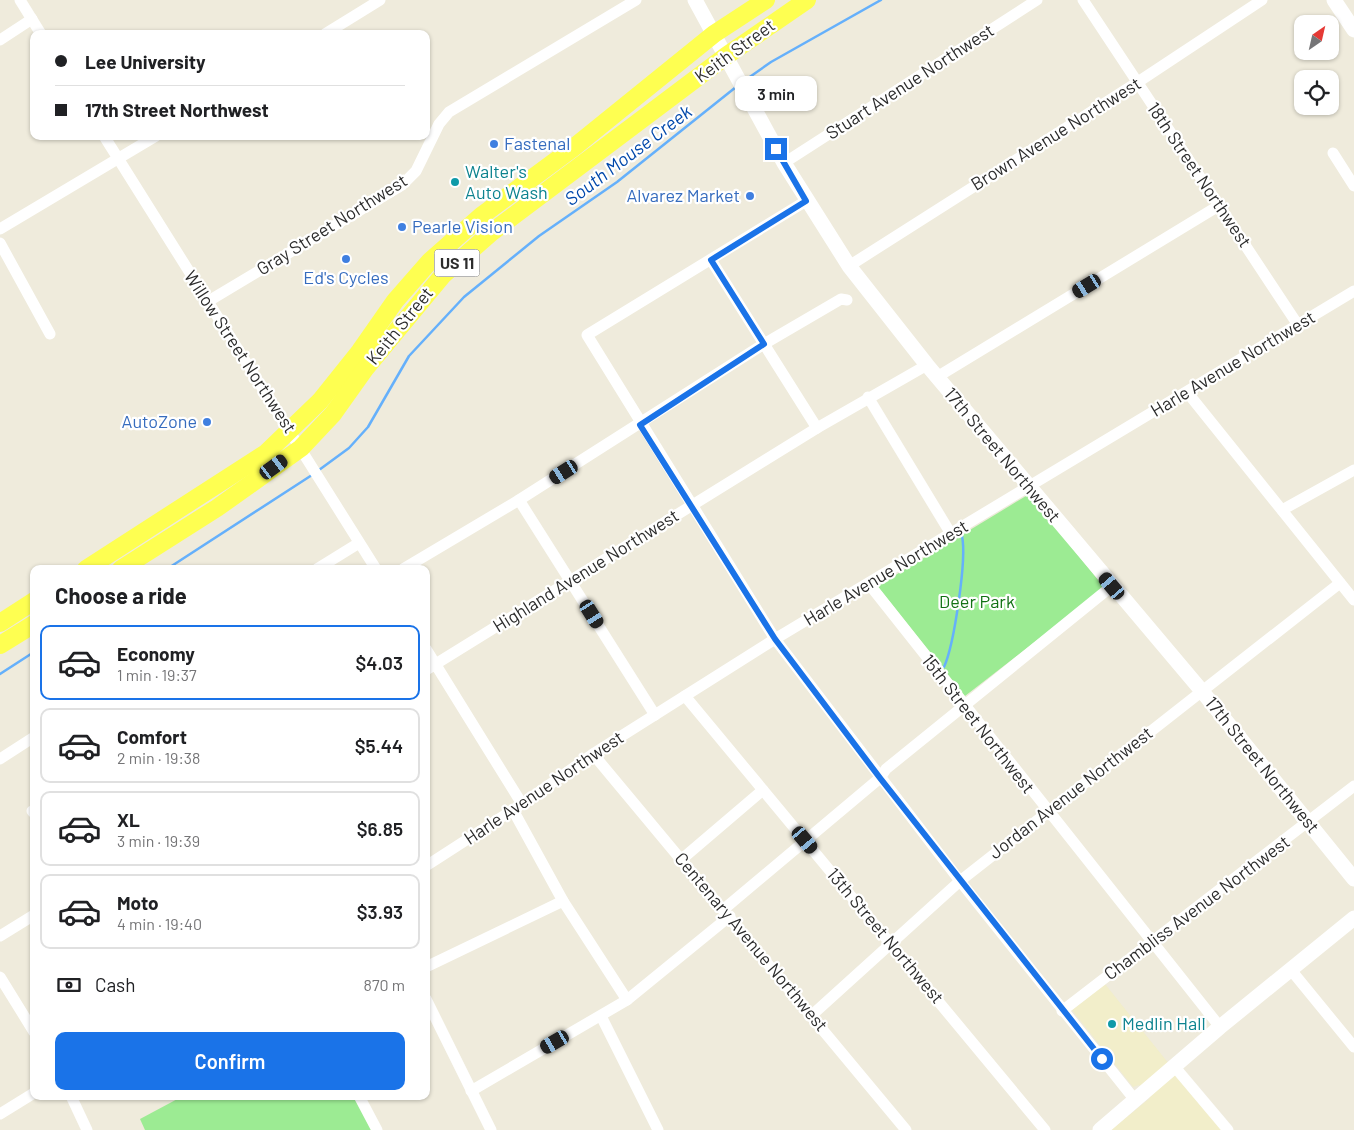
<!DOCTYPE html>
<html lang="en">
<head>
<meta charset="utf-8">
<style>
  :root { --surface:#fff; --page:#f2f2f2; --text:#202124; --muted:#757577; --line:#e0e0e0; --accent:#1a73e8 }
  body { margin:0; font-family:Barlow,sans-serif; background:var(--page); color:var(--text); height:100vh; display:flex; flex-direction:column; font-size:19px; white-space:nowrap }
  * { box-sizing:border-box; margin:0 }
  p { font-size:16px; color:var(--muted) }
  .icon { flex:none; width:28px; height:28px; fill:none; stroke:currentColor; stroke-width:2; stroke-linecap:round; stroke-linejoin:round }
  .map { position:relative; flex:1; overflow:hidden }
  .sheet { position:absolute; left:30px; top:565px; width:400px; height:535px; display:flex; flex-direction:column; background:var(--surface); border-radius:10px; box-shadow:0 1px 4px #0004 }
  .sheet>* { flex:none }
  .banner { position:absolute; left:30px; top:30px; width:400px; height:110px; border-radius:10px; box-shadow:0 1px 4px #0004; display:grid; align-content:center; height:110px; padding:0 25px; background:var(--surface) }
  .needle { width:32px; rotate:34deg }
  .fabs { position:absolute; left:1294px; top:15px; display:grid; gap:10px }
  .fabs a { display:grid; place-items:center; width:45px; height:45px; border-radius:10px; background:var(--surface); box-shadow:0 1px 4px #0004; font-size:25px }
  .end { position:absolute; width:22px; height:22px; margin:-11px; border:6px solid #1a73e8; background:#fff; box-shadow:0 0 0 2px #fff }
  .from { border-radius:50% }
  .bubble { position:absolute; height:35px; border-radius:10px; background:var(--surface); box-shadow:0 1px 4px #0004; font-size:16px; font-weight:600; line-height:35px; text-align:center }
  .car { position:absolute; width:15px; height:30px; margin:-15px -8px; border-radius:6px; box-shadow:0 0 4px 1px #0007; background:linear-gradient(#222 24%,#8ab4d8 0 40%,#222 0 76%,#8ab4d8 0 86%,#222 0) }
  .banner b { display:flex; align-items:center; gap:18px; height:48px; font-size:19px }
  .banner b+b { border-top:1px solid var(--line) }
  .banner i { width:12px; height:12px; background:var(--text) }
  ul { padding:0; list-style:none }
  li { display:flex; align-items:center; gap:15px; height:75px; margin:0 10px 8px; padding:0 15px; border:2px solid var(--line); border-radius:10px }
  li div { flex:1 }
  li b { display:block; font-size:19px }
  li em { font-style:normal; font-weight:600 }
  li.active { border-color:var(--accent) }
  li>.icon { width:45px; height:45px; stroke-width:1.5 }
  h2 { padding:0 25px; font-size:22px; line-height:60px }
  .pay { display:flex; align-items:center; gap:12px; height:55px; padding:0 25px; font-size:19px }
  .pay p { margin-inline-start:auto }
  .cta { display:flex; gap:10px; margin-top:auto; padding:10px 25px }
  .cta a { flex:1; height:58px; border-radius:10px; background:var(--accent); color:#fff; font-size:20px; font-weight:600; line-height:58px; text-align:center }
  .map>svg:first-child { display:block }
</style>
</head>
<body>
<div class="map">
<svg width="1354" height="1130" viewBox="0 0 1354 1130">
  <rect width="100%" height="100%" fill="#efebdc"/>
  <path fill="#f2eeca" d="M1105,984L1222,1130H1111L1150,1098L1139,1085L1133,1087L1072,1010Z"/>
  <g fill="#9ceb93">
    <path d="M1026,496H1030L1103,586L1097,594L965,696L878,587L879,585Z"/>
    <path d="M183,1096H354L372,1130H145L140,1119Z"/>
  </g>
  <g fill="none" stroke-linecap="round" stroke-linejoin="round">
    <g stroke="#65b0fb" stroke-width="2.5">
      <path d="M744,81L771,62L881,0"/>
      <path d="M319,470L349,448L368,427L409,356L464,297L539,236L617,182L736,87"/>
      <path d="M167,569L312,475"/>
      <path d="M944,667C954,645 967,559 962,536"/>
      <path d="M0,674L34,652"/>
    </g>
    <g stroke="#fff" stroke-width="11">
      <path d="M20,0L41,34"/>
      <path d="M1083,0L1298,325"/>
      <path d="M325,34L380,0"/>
      <path d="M0,40L32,19"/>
      <path d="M104,136L376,569"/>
      <path d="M1333,153L1354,186"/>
      <path d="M784,163L1037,0"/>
      <path d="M806,201L587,335L775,639L960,881L1135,1100"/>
      <path d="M0,229L156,136"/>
      <path d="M0,243L50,334"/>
      <path d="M711,260L817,428"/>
      <path d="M849,266L1138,82L1262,0"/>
      <path d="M207,302L402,185L416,171L439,124L449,112L636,0"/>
      <path d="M937,377L1220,205"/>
      <path d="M1187,392L1354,600"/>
      <path d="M868,397L951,534"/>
      <path d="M519,500L655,715"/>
      <path d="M1282,510L1354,470"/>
      <path d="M317,569L359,543"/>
      <path d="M403,569L519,500L764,344L841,299L847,300"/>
      <path d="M869,584L1220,1027"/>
      <path d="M426,649L522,804"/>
      <path d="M426,670L817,428L927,365"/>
      <path d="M685,696L1045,1130"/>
      <path d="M593,754L906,1130"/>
      <path d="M0,759L34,737"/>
      <path d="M513,810L563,901L627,1000"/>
      <path d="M32,811L34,813"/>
      <path d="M682,859L763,790"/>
      <path d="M426,866L522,804L593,754L775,639L1354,291"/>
      <path d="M724,909L880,778L886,769L1112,586"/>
      <path d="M0,936L34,915"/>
      <path d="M426,967L563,901"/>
      <path d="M1291,970L1354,1047"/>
      <path d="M0,977L34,1032"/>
      <path d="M426,999L491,1130"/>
      <path d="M1062,1011L1354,786"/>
      <path d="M812,1015L960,881L1340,583"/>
      <path d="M601,1016L658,1130"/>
      <path d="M1174,1066L1228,1130"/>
      <path d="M471,1091L627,1000L730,916"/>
      <path d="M71,1096L87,1130"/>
      <path d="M359,1096L377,1130"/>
      <path d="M0,1114L34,1093"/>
    </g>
    <g stroke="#fff" stroke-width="15">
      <path d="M695,0L784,163L849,266L927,365L1201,690L1354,879"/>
      <path d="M1334,0L1354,30"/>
      <path d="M1100,1130L1220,1027L1354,918"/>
    </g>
    <g stroke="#feff51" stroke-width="18">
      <path d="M86,569L266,453L320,401L360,351L395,301L430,261L481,216L573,148L714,34L766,0"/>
      <path d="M121,569L217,508L301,448L333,414L365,369L443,275L492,232L726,56L807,0"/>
      <path d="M0,623L34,601"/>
      <path d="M0,645L34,624"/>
    </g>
  </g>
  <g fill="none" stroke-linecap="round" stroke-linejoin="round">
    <path stroke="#1a73e8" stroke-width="6" d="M776,149L806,201L711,260L764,344L640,425L775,639L880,778L1102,1059"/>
  </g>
  <g fill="#3f7fe0" stroke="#fff" stroke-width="2">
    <circle cx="494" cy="144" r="5"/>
    <circle cx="750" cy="196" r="5"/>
    <circle cx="402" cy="227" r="5"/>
    <circle cx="346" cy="259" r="5"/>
    <circle cx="207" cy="422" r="5"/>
  </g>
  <g fill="#0f9aa8" stroke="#fff" stroke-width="2">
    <circle cx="455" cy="182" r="5"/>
    <circle cx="1112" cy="1024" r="5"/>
  </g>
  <g text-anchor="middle" stroke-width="4.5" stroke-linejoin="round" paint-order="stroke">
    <rect fill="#fff" stroke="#6b6b6b" stroke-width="1" x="434.5" y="249.5" width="45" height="27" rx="4"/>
    <g font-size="16" font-weight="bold" fill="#2c2c2c">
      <text x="457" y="269">US 11</text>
    </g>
    <g font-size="18" fill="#2c2c2c" stroke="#fff">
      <text transform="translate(735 51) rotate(-36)" y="6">Keith Street</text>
      <text transform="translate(910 82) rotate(-33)" y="6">Stuart Avenue Northwest</text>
      <text transform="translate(1056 134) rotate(-32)" y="6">Brown Avenue Northwest</text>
      <text transform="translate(1199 175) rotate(56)" y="6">18th Street Northwest</text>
      <text transform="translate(332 225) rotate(-32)" y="6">Gray Street Northwest</text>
      <text transform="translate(400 326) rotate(-51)" y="6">Keith Street</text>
      <text transform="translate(240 352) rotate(57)" y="6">Willow Street Northwest</text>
      <text transform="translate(1233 364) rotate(-31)" y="6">Harle Avenue Northwest</text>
      <text transform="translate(1002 455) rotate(50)" y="6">17th Street Northwest</text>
      <text transform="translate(586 571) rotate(-32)" y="6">Highland Avenue Northwest</text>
      <text transform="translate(886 573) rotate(-31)" y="6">Harle Avenue Northwest</text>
      <text transform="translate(978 724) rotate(52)" y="6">15th Street Northwest</text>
      <text transform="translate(1262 765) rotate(51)" y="6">17th Street Northwest</text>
      <text transform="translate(544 788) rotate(-34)" y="6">Harle Avenue Northwest</text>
      <text transform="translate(1071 793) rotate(-38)" y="6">Jordan Avenue Northwest</text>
      <text transform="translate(1197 908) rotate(-37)" y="6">Chambliss Avenue Northwest</text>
      <text transform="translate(885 936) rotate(50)" y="6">13th Street Northwest</text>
      <text transform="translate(751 942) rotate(50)" y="6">Centenary Avenue Northwest</text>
    </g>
    <g font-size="18" fill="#366cbe" stroke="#fff" text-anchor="start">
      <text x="504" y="150">Fastenal</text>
      <text x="740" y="202" text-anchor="end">Alvarez Market</text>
      <text x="412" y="233">Pearle Vision</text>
      <text x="346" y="284" text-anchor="middle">Ed's Cycles</text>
      <text x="197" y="428" text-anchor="end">AutoZone</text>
    </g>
    <g font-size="18" fill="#0d838f" stroke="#fff" text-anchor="start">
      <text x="465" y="178">Walter's<tspan x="465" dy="21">Auto Wash</tspan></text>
      <text x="1122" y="1030">Medlin Hall</text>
    </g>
    <g font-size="18" fill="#137215" stroke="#fff">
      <text x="977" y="608">Deer Park</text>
    </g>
    <g font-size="19" font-style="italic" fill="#0048ab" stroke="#fff">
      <text transform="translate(628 155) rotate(-37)" y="7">South Mouse Creek</text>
    </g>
  </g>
</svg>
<div class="fabs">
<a><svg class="needle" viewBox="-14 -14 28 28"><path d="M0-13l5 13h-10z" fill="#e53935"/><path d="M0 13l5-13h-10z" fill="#757577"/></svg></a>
<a><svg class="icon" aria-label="locate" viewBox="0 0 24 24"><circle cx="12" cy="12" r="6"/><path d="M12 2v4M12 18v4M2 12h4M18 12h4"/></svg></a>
</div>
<i class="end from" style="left:1102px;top:1059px"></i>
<i class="end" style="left:776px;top:149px"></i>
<div class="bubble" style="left:735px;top:76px;width:82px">3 min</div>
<i class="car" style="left:1087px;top:286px;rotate:239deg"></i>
<i class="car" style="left:274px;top:467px;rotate:54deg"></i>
<i class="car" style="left:564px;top:472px;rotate:238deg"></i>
<i class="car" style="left:1112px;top:586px;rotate:320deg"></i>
<i class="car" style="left:592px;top:614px;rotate:148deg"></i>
<i class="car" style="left:805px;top:840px;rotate:140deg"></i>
<i class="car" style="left:555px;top:1042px;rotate:240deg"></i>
<div class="banner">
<b><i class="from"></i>Lee University</b>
<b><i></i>17th Street Northwest</b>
</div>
<section class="sheet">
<h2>Choose a ride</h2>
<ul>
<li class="active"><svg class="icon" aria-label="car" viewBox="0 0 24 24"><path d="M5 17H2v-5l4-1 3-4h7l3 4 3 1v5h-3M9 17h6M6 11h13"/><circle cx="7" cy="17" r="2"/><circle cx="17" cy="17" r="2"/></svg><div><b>Economy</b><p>1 min · 19:37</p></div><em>$4.03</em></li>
<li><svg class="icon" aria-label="car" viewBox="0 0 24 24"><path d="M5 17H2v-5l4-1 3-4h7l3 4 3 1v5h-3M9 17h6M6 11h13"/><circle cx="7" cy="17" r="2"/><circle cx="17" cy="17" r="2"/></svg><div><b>Comfort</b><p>2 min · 19:38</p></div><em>$5.44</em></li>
<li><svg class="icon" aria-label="car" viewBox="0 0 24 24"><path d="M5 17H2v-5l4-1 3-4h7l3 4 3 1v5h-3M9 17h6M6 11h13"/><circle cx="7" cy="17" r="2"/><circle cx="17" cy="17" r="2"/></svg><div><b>XL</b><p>3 min · 19:39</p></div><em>$6.85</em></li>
<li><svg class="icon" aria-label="car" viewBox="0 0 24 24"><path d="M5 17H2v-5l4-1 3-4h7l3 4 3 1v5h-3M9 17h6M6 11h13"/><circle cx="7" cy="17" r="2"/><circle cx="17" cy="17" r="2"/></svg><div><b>Moto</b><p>4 min · 19:40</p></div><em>$3.93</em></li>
</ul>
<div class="pay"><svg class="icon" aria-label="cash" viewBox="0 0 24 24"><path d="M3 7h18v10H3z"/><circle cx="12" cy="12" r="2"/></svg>Cash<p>870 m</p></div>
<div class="cta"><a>Confirm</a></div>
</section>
</div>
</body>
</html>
